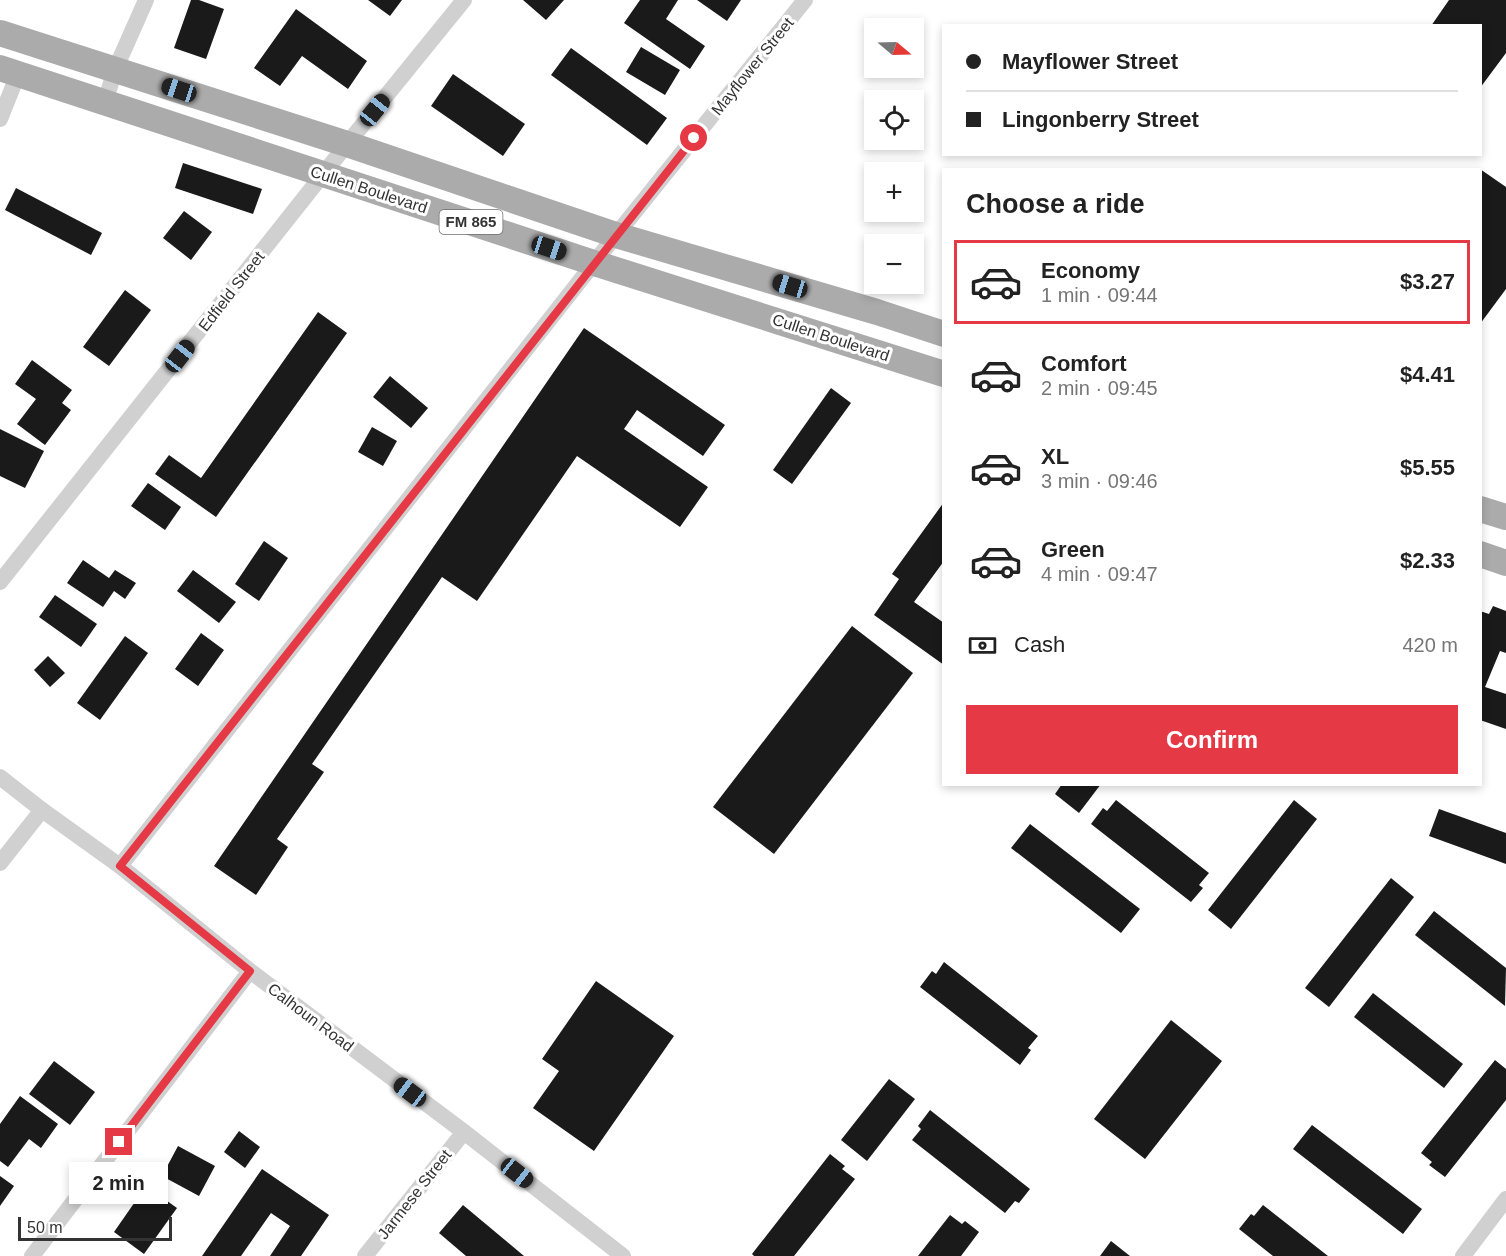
<!DOCTYPE html>
<html lang="en">
<head>
<meta charset="utf-8">
<style>
  :root { --surface:#fff; --page:#f2f2f2; --text:#222; --muted:#767676; --line:#e0e0e0; --accent:#e63946 }
  body { margin:0; font-family:Arial,sans-serif; background:var(--page); color:var(--text); height:100vh; display:flex; flex-direction:column; font-size:22px; white-space:nowrap }
  * { box-sizing:border-box; margin:0 }
  p { font-size:20px; color:var(--muted) }
  .icon { flex:none; width:33px; height:33px; fill:none; stroke:currentColor; stroke-width:2; stroke-linecap:round; stroke-linejoin:round }
  .map { position:relative; flex:1; overflow:hidden }
  .sheet { position:absolute; left:942px; top:168px; width:540px; height:618px; display:flex; flex-direction:column; background:var(--surface); border-radius:0px; box-shadow:0 3px 9px #0003 }
  .sheet>* { flex:none }
  .hud { position:absolute; left:942px; top:24px; width:540px; height:132px; border-radius:0px; box-shadow:0 3px 9px #0003; display:grid; align-content:center; height:132px; padding:0 24px; background:var(--surface) }
  .needle { width:39px; rotate:109deg }
  .buttons { position:absolute; left:864px; top:18px; display:grid; gap:12px }
  .buttons a { display:grid; place-items:center; width:60px; height:60px; border-radius:0px; background:var(--surface); box-shadow:0 3px 9px #0003; font-size:30px }
  .scale { position:absolute; left:18px; bottom:15px; width:154px; box-sizing:border-box; padding-left:6px; border:3px solid #333; border-top:0; font-size:16px; line-height:21px; white-space:nowrap; color:#333; -webkit-text-stroke:4px #fff; paint-order:stroke }
  .end { position:absolute; width:27px; height:27px; margin:-14px; border:8px solid #e63946; background:#fff; box-shadow:0 0 0 3px #fff }
  .from { border-radius:50% }
  .bubble { position:absolute; height:42px; border-radius:0px; background:var(--surface); box-shadow:0 3px 9px #0003; font-size:20px; font-weight:700; line-height:42px; text-align:center }
  .car { position:absolute; width:18px; height:36px; margin:-18px -9px; border-radius:8px; box-shadow:0 0 4px 2px #0007; background:linear-gradient(#222 24%,#8ab4d8 0 40%,#222 0 76%,#8ab4d8 0 86%,#222 0) }
  .hud b { display:flex; align-items:center; gap:21px; height:57px; font-size:22px }
  .hud b+b { border-top:2px solid var(--line) }
  .hud i { width:15px; height:15px; background:var(--text) }
  ul { padding:0; list-style:none }
  li { display:flex; align-items:center; gap:18px; height:84px; margin:0 12px 9px; padding:0 12px; border:3px solid transparent; border-radius:0px }
  li div { flex:1 }
  li b { display:block; font-size:22px }
  li em { font-style:normal; font-weight:700 }
  li.current { border-color:var(--accent) }
  li>.icon { width:54px; height:54px; stroke-width:1.5 }
  h2 { padding:0 24px; font-size:27px; line-height:72px }
  .pay { display:flex; align-items:center; gap:15px; height:66px; padding:0 24px; font-size:22px }
  .pay p { margin-inline-start:auto }
  .primary-button { display:flex; gap:12px; margin-top:auto; padding:12px 24px }
  .primary-button a { flex:1; height:69px; border-radius:0px; background:var(--accent); color:#fff; font-size:24px; font-weight:700; line-height:69px; text-align:center }
  .map>svg:first-child { display:block }
</style>
</head>
<body>
<div class="map">
<svg width="1506" height="1256" viewBox="0 0 1506 1256">
  <rect width="100%" height="100%" fill="#fff"/>
  <g fill="#1a1a1a">
    <path d="M191,0H199L224,9L206,59L174,48Z"/>
    <path d="M368,0H402L390,16Z"/>
    <path d="M523,0H564L546,20Z"/>
    <path d="M640,0H678L666,19L705,46L690,69L624,23Z"/>
    <path d="M697,0H741L727,21Z"/>
    <path d="M1449,0H1506V53L1480,88V26H1431Z"/>
    <path d="M296,9L367,61L348,89L302,56L280,86L254,68Z"/>
    <path d="M641,47L680,70L665,95L626,72Z"/>
    <path d="M571,48L667,118L647,145L551,75Z"/>
    <path d="M453,74L525,124L503,156L431,106Z"/>
    <path d="M183,163L262,189L253,214L175,188Z"/>
    <path d="M1480,169L1506,187V289L1480,324Z"/>
    <path d="M16,188L102,233L91,255L5,210Z"/>
    <path d="M184,211L212,232L191,260L163,238Z"/>
    <path d="M125,290L151,310L109,366L83,347Z"/>
    <path d="M318,312L347,333L216,517L155,474L169,455L201,478Z"/>
    <path d="M584,328L725,425L703,456L637,410L624,429L708,487L680,527L577,456L477,601L442,577L312,764L324,772L277,839L288,847L256,895L214,866Z"/>
    <path d="M32,360L72,390L62,403L71,410L45,445L17,424L36,399L15,384Z"/>
    <path d="M390,376L428,408L411,428L373,397Z"/>
    <path d="M831,388L851,403L792,484L773,470Z"/>
    <path d="M372,427L397,441L383,466L358,452Z"/>
    <path d="M0,429L44,451L25,488L0,476Z"/>
    <path d="M148,483L181,507L165,530L131,506Z"/>
    <path d="M944,502V561L914,602L944,623V665L874,615L899,579L892,574Z"/>
    <path d="M264,541L288,558L259,601L235,584Z"/>
    <path d="M83,560L109,578L115,570L136,583L125,599L114,591L103,607L67,583Z"/>
    <path d="M193,570L236,602L219,623L177,591Z"/>
    <path d="M55,595L97,624L81,647L39,617Z"/>
    <path d="M1493,606L1506,611V653L1500,651L1485,687L1506,694V729L1480,720V611L1489,614Z"/>
    <path d="M852,626L913,673L774,854L713,807Z"/>
    <path d="M201,633L224,650L198,686L175,669Z"/>
    <path d="M125,636L148,653L100,720L77,703Z"/>
    <path d="M48,656L65,673L50,687L34,670Z"/>
    <path d="M1062,784H1101L1079,813L1055,794Z"/>
    <path d="M1116,800L1209,873L1199,885L1203,888L1191,902L1091,824L1103,808L1107,811Z"/>
    <path d="M1294,800L1317,819L1231,929L1208,910Z"/>
    <path d="M1439,809L1506,833V864L1429,836Z"/>
    <path d="M1030,824L1140,909L1121,933L1011,848Z"/>
    <path d="M1391,878L1414,897L1329,1007L1305,988Z"/>
    <path d="M1434,911L1506,968L1505,1006L1415,935Z"/>
    <path d="M944,962L1038,1036L1028,1048L1031,1050L1020,1065L920,987L932,971L936,974Z"/>
    <path d="M596,981L674,1036L594,1151L533,1108L559,1071L542,1059Z"/>
    <path d="M1373,993L1463,1064L1444,1088L1354,1017Z"/>
    <path d="M1171,1020L1222,1061L1145,1159L1094,1119Z"/>
    <path d="M1495,1060L1506,1069V1100L1445,1177L1429,1165L1432,1162L1421,1153Z"/>
    <path d="M54,1061L95,1092L70,1125L29,1094Z"/>
    <path d="M889,1079L915,1099L867,1161L841,1140Z"/>
    <path d="M20,1096L58,1124L41,1148L29,1139L8,1167L0,1161V1124Z"/>
    <path d="M930,1110L1030,1189L1019,1203L1015,1201L1005,1213L912,1140L921,1129L918,1126Z"/>
    <path d="M1312,1125L1422,1209L1403,1234L1293,1149Z"/>
    <path d="M239,1131L260,1147L245,1168L224,1152Z"/>
    <path d="M178,1146L215,1166L199,1196L162,1176Z"/>
    <path d="M830,1154L845,1166L842,1169L855,1179L794,1256H754L752,1254Z"/>
    <path d="M262,1169L329,1215L301,1256H270L290,1226L271,1213L241,1256H202Z"/>
    <path d="M0,1176L14,1186L0,1206Z"/>
    <path d="M146,1186L177,1208L144,1254L114,1232Z"/>
    <path d="M463,1205L524,1256H466L439,1233Z"/>
    <path d="M1263,1205L1328,1256H1273L1239,1229L1251,1214L1254,1216Z"/>
    <path d="M950,1215L962,1224L965,1221L979,1232L961,1256H918Z"/>
    <path d="M1111,1241L1130,1256H1100Z"/>
  </g>
  <g fill="none" stroke-linecap="round" stroke-linejoin="round">
    <g stroke="#d0d0d0" stroke-width="16">
      <path d="M105,102L115,70L146,0"/>
      <path d="M0,119L18,74"/>
      <path d="M0,582L347,144L464,0"/>
      <path d="M0,777L42,810L120,866L250,971L464,1132L623,1256"/>
      <path d="M0,863L42,810"/>
      <path d="M120,866L616,235L805,0"/>
      <path d="M32,1256L250,971"/>
      <path d="M365,1256L464,1132"/>
      <path d="M1463,1256L1506,1199"/>
    </g>
    <g stroke="#ababab" stroke-width="26">
      <path d="M0,33L347,144L616,235L877,312L944,334"/>
      <path d="M0,68L594,263L944,374"/>
      <path d="M1480,509L1506,517"/>
      <path d="M1480,554L1506,563"/>
    </g>
  </g>
  <g fill="none" stroke-linecap="round" stroke-linejoin="round">
    <path stroke="#e63946" stroke-width="8" d="M119,1142L250,971L120,866L694,138"/>
  </g>
  <g text-anchor="middle" stroke-width="6" stroke-linejoin="round" paint-order="stroke">
    <rect fill="#fff" stroke="#707070" stroke-width="1.5" x="439.5" y="210" width="63" height="24" rx="4.5"/>
    <g font-size="15" font-weight="bold" fill="#333">
      <text x="471" y="227">FM 865</text>
    </g>
    <g font-size="16" fill="#333" stroke="#fff">
      <text transform="translate(752 66) rotate(-51)" y="6">Mayflower Street</text>
      <text transform="translate(369 189) rotate(18)" y="6">Cullen Boulevard</text>
      <text transform="translate(231 291) rotate(-52)" y="6">Edfield Street</text>
      <text transform="translate(831 337) rotate(18)" y="6">Cullen Boulevard</text>
      <text transform="translate(311 1017) rotate(37)" y="6">Calhoun Road</text>
      <text transform="translate(414 1194) rotate(-52)" y="6">Jarmese Street</text>
    </g>
  </g>
</svg>
<div class="buttons">
<a><svg class="needle" viewBox="-14 -14 28 28"><path d="M0-13l5 13h-10z" fill="#e53935"/><path d="M0 13l5-13h-10z" fill="#767676"/></svg></a>
<a><svg class="icon" aria-label="locate" viewBox="0 0 24 24"><circle cx="12" cy="12" r="6"/><path d="M12 2v4M12 18v4M2 12h4M18 12h4"/></svg></a>
<a>+</a>
<a>−</a>
</div>
<div class="scale">50 m</div>
<i class="end from" style="left:694px;top:138px"></i>
<i class="end" style="left:119px;top:1142px"></i>
<div class="bubble" style="left:69px;top:1162px;width:99px">2 min</div>
<i class="car" style="left:179px;top:90px;rotate:288deg"></i>
<i class="car" style="left:375px;top:110px;rotate:39deg"></i>
<i class="car" style="left:549px;top:248px;rotate:108deg"></i>
<i class="car" style="left:790px;top:286px;rotate:287deg"></i>
<i class="car" style="left:180px;top:356px;rotate:38deg"></i>
<i class="car" style="left:410px;top:1092px;rotate:307deg"></i>
<i class="car" style="left:517px;top:1173px;rotate:128deg"></i>
<div class="hud">
<b><i class="from"></i>Mayflower Street</b>
<b><i></i>Lingonberry Street</b>
</div>
<section class="sheet">
<h2>Choose a ride</h2>
<ul>
<li class="current"><svg class="icon" aria-label="car" viewBox="0 0 24 24"><path d="M5 17H2v-5l4-1 3-4h7l3 4 3 1v5h-3M9 17h6M6 11h13"/><circle cx="7" cy="17" r="2"/><circle cx="17" cy="17" r="2"/></svg><div><b>Economy</b><p>1 min · 09:44</p></div><em>$3.27</em></li>
<li><svg class="icon" aria-label="car" viewBox="0 0 24 24"><path d="M5 17H2v-5l4-1 3-4h7l3 4 3 1v5h-3M9 17h6M6 11h13"/><circle cx="7" cy="17" r="2"/><circle cx="17" cy="17" r="2"/></svg><div><b>Comfort</b><p>2 min · 09:45</p></div><em>$4.41</em></li>
<li><svg class="icon" aria-label="car" viewBox="0 0 24 24"><path d="M5 17H2v-5l4-1 3-4h7l3 4 3 1v5h-3M9 17h6M6 11h13"/><circle cx="7" cy="17" r="2"/><circle cx="17" cy="17" r="2"/></svg><div><b>XL</b><p>3 min · 09:46</p></div><em>$5.55</em></li>
<li><svg class="icon" aria-label="car" viewBox="0 0 24 24"><path d="M5 17H2v-5l4-1 3-4h7l3 4 3 1v5h-3M9 17h6M6 11h13"/><circle cx="7" cy="17" r="2"/><circle cx="17" cy="17" r="2"/></svg><div><b>Green</b><p>4 min · 09:47</p></div><em>$2.33</em></li>
</ul>
<div class="pay"><svg class="icon" aria-label="cash" viewBox="0 0 24 24"><path d="M3 7h18v10H3z"/><circle cx="12" cy="12" r="2"/></svg>Cash<p>420 m</p></div>
<div class="primary-button"><a>Confirm</a></div>
</section>
</div>
</body>
</html>
